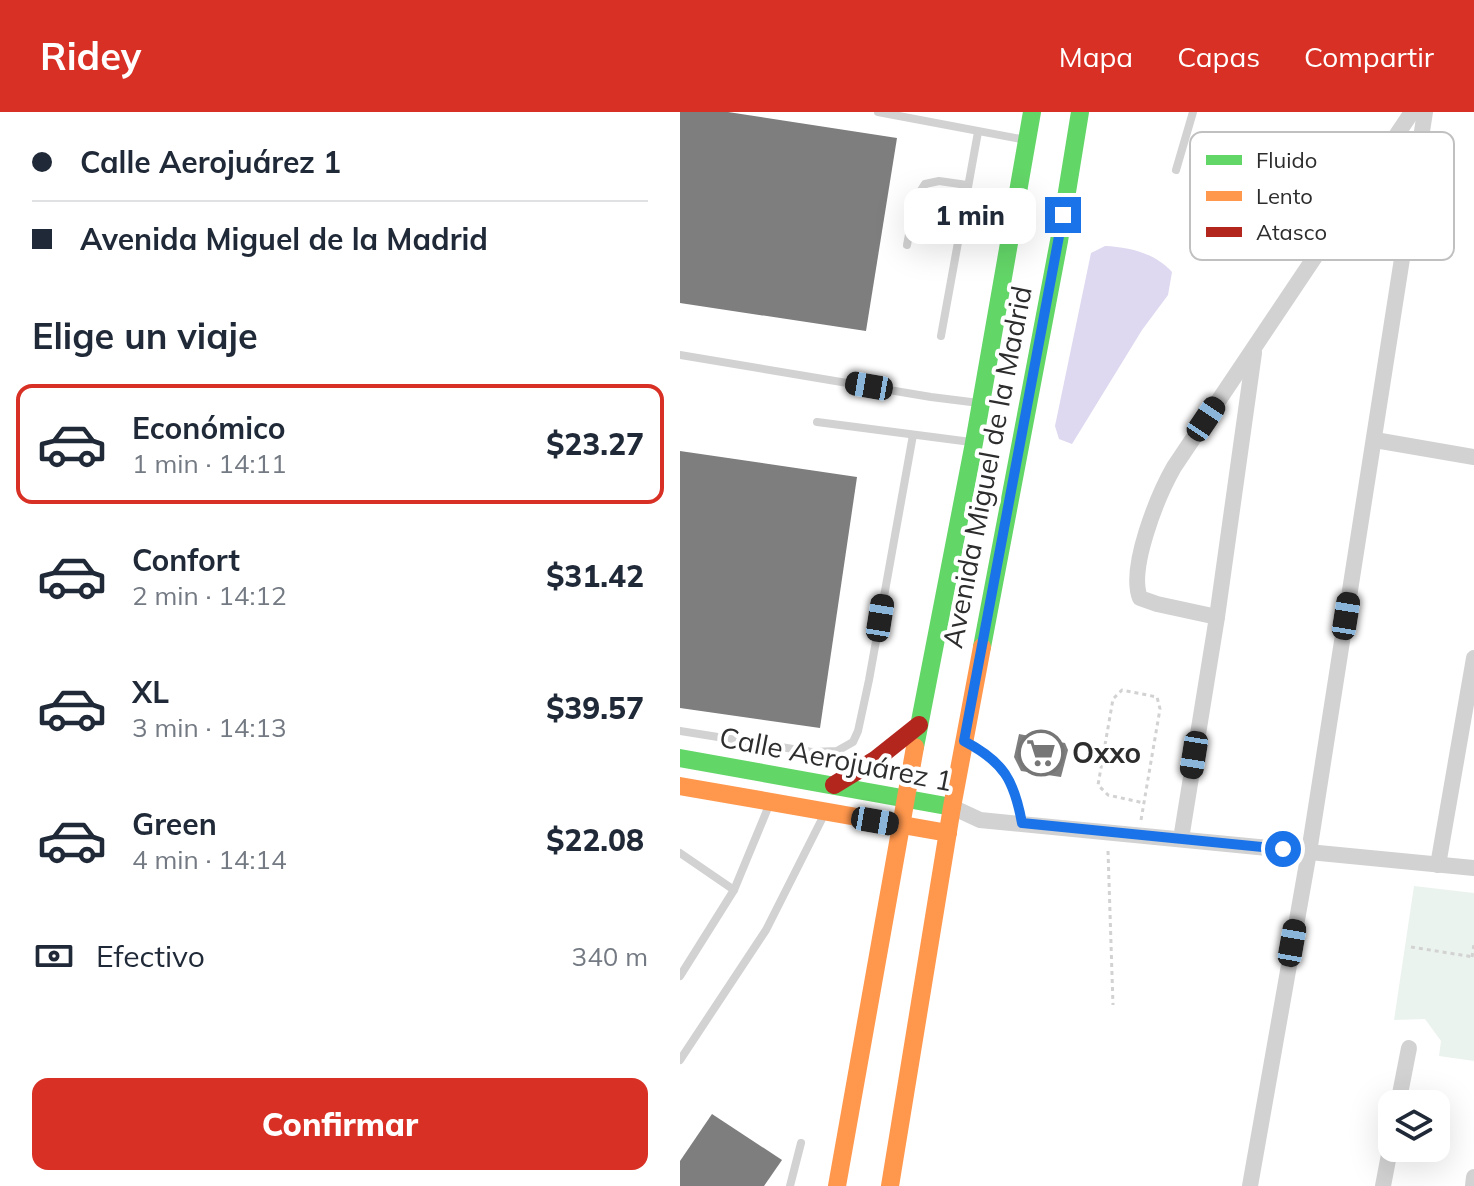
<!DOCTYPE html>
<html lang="es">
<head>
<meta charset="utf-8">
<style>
  :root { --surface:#fff; --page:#f6f6f7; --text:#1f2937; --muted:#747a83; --line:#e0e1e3; --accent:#d93025 }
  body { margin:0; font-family:Mulish,sans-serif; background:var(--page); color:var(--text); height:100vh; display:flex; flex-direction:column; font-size:30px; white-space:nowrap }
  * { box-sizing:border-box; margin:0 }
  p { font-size:26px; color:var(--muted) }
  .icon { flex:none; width:44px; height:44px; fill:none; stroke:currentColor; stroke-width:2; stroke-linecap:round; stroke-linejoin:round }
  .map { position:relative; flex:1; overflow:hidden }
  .sheet { display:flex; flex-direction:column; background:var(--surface); width:680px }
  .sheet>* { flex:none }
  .top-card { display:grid; align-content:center; height:176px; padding:0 32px; background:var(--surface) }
  .buttons { position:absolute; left:698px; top:978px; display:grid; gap:16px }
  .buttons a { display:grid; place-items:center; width:72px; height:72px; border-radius:16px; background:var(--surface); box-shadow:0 8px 32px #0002; font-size:40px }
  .end { position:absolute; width:36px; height:36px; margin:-18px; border:10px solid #1a73e8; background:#fff; box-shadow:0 0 0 4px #fff }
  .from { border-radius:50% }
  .bubble { position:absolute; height:56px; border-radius:16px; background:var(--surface); box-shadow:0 8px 32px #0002; font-size:26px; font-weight:800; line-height:56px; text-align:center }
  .car { position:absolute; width:24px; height:48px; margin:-24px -12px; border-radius:10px; box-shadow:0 0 6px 2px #0007; background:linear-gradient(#222 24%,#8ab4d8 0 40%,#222 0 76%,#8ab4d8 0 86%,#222 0) }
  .top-card b { display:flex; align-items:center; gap:28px; height:76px; font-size:30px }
  .top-card b+b { border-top:2px solid var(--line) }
  .top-card i { width:20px; height:20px; background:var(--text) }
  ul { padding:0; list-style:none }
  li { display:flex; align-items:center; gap:24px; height:120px; margin:0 16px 12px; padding:0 16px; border:4px solid transparent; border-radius:16px }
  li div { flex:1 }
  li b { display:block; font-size:30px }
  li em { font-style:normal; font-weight:800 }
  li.selected { border-color:var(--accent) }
  li>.icon { width:72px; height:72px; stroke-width:1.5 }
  h2 { padding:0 32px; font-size:36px; line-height:96px }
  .pay { display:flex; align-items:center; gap:20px; height:88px; padding:0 32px; font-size:30px }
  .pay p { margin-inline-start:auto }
  .button { display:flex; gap:16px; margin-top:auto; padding:16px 32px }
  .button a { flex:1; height:92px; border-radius:16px; background:var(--accent); color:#fff; font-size:32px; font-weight:800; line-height:92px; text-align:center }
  header { display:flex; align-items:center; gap:48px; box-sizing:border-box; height:112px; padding:0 40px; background:var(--accent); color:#fff }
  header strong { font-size:38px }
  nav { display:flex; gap:44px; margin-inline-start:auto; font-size:28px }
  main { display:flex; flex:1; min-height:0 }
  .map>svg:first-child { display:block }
</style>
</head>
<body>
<header>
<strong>Ridey</strong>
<nav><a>Mapa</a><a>Capas</a><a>Compartir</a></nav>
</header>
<main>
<section class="sheet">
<div class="top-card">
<b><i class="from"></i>Calle Aerojuárez 1</b>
<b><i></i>Avenida Miguel de la Madrid</b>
</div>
<h2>Elige un viaje</h2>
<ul>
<li class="selected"><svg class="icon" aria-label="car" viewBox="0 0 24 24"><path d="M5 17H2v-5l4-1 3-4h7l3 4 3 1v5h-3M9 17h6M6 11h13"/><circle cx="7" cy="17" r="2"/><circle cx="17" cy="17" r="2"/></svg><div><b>Económico</b><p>1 min · 14:11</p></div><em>$23.27</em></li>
<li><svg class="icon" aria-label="car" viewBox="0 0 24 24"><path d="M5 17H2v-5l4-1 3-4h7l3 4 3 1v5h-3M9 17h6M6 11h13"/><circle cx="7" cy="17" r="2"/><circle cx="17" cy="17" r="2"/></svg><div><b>Confort</b><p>2 min · 14:12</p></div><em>$31.42</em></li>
<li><svg class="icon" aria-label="car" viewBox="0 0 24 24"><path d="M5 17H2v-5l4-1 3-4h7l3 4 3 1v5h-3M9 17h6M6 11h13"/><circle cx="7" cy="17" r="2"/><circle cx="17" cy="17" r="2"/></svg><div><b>XL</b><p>3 min · 14:13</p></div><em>$39.57</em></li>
<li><svg class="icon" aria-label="car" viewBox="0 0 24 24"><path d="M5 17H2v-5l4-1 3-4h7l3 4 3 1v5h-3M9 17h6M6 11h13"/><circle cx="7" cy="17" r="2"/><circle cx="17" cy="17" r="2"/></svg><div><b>Green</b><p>4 min · 14:14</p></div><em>$22.08</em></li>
</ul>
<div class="pay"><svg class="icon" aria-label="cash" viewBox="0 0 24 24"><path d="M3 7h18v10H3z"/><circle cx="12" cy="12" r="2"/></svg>Efectivo<p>340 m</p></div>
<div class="button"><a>Confirmar</a></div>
</section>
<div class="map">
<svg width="794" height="1074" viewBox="0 0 794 1074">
  <rect width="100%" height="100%" fill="#fff"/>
  <path fill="#ebf3ee" d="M734,774L794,781V949L759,944L761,929L745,907L714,908Z"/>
  <path fill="#ded8f0" d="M425,134C449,135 475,141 492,160L488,183L462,218L392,332L379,327L375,314L411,141Z"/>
  <g fill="#7e7e7e">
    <path d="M0,0H48L217,26L186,219L0,191Z"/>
    <path d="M0,339L177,365L140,616L0,596Z"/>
    <path d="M339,622L385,631L388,638L381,665L341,659L334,645Z"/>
    <path d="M32,1002L102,1048L84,1074H0V1049Z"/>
  </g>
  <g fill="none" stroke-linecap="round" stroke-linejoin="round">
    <g stroke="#d2d2d2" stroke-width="3" stroke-dasharray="4 4" stroke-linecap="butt">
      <path d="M461,708L480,597L477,585L442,578L433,587L418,673L428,683L464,691"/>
      <path d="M428,739L433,893"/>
      <path d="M731,835L794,845"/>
      <path d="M792,845L794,832"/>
    </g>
    <g stroke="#d2d2d2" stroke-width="8">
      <path d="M198,0L346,28"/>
      <path d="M496,58L513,0"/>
      <path d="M227,133L236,86L245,72L259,69L287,73"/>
      <path d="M261,224L298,20"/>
      <path d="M0,243L251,285L299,291"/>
      <path d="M137,310L291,330"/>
      <path d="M0,619L132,640L157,639L173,630L178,619L189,568L233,323"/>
      <path d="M287,630C325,651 334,669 342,711"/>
      <path d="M0,741L54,778"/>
      <path d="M0,864L54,778L90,691"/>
      <path d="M0,948L86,818L145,701"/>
      <path d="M110,1074L121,1031"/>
    </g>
    <g stroke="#d2d2d2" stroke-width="16">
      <path d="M695,328L794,345"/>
      <path d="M537,505L477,492L460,486C448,456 478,383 494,355L732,0"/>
      <path d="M272,695L300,708L794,756"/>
      <path d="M501,727L537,505L574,241"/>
      <path d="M758,753L794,546"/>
      <path d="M718,992L729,936"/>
      <path d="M570,1074L629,740L745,0"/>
      <path d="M703,1074L712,1027"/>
      <path d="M793,1074L794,1065"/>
    </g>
    <g stroke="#63d668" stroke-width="18">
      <path d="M302,535L379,129L400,0"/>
      <path d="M235,635L294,331L352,0"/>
      <path d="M0,646L272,695"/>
    </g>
    <g stroke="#ff974d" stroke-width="18">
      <path d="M0,674L268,721"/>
      <path d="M157,1074L235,635"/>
      <path d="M210,1074L272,695L302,535"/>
    </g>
    <path stroke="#b3261e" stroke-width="18" d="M154,673L195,648L239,613"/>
  </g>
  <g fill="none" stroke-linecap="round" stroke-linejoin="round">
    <path stroke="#1a73e8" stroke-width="10" d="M383,103L284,629C324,650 334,668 342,711L603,737"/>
  </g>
  <defs>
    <g id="supermarket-ring" transform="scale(2.3)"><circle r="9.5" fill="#fff" stroke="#767676" stroke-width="1.5"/><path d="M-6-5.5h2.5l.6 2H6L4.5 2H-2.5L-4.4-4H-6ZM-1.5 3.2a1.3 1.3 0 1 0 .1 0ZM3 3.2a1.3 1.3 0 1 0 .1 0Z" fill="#767676"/></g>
  </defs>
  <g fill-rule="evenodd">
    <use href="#supermarket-ring" x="361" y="641"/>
  </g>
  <g text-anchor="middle" stroke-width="8" stroke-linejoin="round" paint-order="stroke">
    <g font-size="28" fill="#2d2d2d" stroke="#fff">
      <text transform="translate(307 355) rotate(-79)" y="10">Avenida Miguel de la Madrid</text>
      <text transform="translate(156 647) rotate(11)" y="10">Calle Aerojuárez 1</text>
    </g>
    <g font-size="28" font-weight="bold" fill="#2d2d2d" stroke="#fff" text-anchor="start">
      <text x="392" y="651">Oxxo</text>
    </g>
  </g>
  <rect x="510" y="20" width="264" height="128" rx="12" fill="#fff" stroke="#c0c0c0" stroke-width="2"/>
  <rect x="526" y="43" width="36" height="10" fill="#63d668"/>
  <rect x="526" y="79" width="36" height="10" fill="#ff974d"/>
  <rect x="526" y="115" width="36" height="10" fill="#b3261e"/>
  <g font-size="22" fill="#2d2d2d">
    <text x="576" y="56">Fluido</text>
    <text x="576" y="92">Lento</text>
    <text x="576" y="128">Atasco</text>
  </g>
</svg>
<div class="buttons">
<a><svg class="icon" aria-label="layers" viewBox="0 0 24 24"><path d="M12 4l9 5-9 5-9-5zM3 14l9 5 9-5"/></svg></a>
</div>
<i class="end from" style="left:603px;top:737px"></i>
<i class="end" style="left:383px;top:103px"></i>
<div class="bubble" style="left:224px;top:76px;width:132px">1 min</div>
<i class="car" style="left:189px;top:274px;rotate:280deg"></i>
<i class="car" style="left:526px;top:307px;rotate:34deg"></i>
<i class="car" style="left:666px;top:504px;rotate:9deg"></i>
<i class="car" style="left:200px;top:506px;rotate:9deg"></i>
<i class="car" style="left:514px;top:643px;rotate:189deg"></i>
<i class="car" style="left:195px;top:709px;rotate:100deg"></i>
<i class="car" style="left:612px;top:831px;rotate:10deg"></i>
</div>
</main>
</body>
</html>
